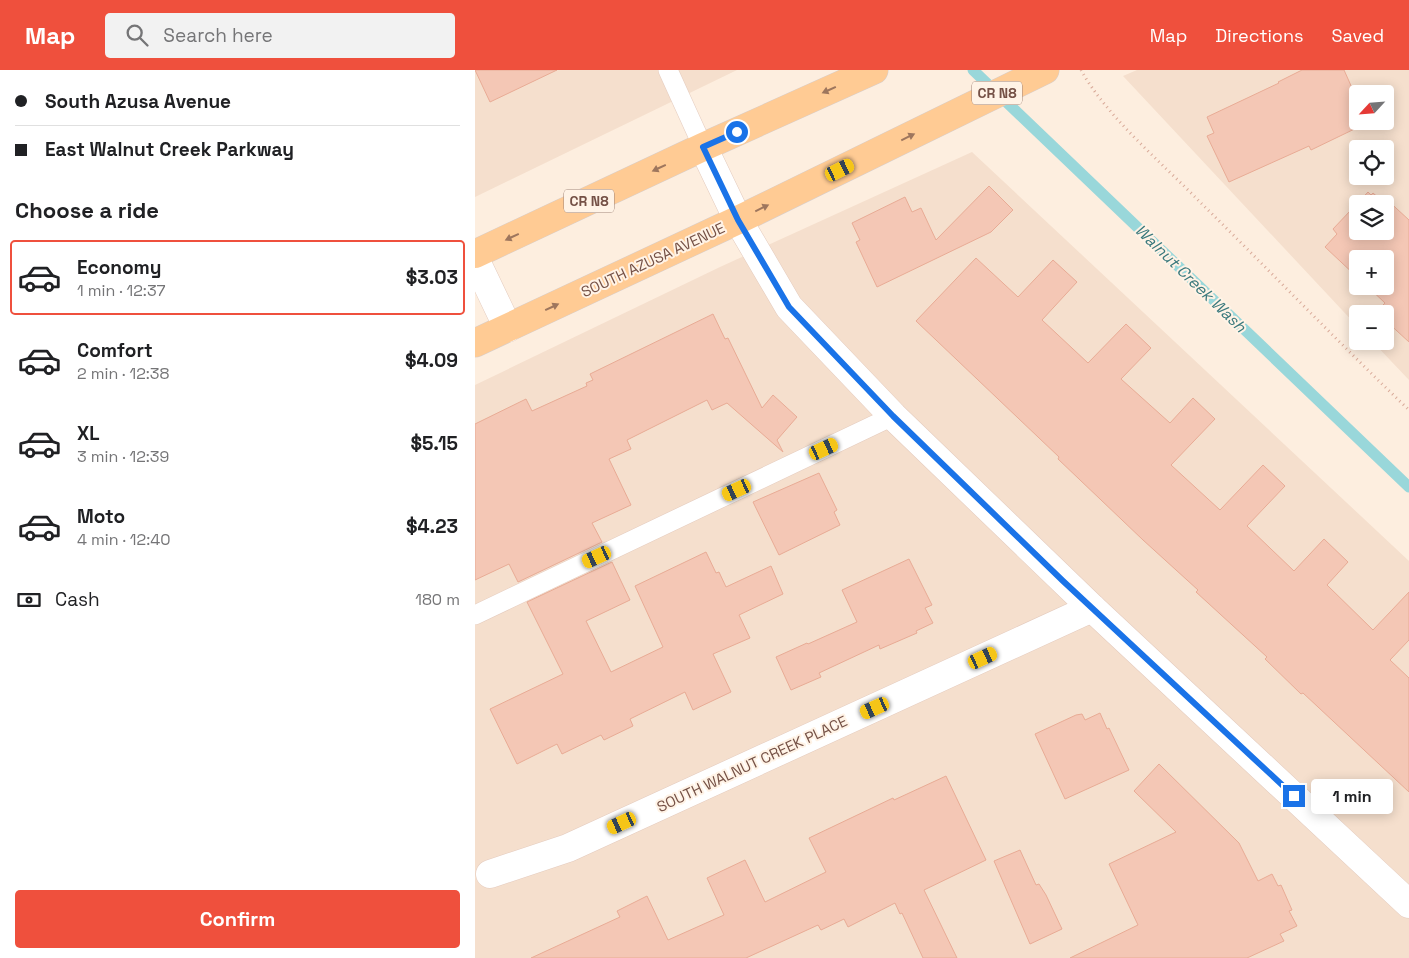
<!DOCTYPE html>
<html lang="en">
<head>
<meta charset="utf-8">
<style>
  :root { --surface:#fff; --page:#f2f2f2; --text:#202124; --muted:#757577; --line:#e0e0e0; --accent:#ef503d }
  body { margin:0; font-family:"Space Grotesk",sans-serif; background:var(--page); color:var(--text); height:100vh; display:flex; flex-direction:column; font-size:19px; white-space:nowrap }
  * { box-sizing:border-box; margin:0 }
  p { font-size:16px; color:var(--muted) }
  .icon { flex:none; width:28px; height:28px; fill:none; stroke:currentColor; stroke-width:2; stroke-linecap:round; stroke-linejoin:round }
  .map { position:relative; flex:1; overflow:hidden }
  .drawer { display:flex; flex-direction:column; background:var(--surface); width:475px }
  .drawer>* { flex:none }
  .banner { display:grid; align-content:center; height:110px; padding:0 15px; background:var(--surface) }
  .needle { width:32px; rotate:244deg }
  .controls { position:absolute; left:874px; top:15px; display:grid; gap:10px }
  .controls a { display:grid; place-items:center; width:45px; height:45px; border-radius:5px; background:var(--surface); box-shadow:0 2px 12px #0003; font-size:25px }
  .end { position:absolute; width:22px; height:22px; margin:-11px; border:6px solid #1a73e8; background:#fff; box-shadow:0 0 0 2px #fff }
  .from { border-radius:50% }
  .bubble { position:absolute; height:35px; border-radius:5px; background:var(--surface); box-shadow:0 2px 12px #0003; font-size:16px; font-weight:700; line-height:35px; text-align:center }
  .car { position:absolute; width:15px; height:30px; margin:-15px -8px; border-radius:6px; box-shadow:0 0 4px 1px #0007; background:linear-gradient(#f5c518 24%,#345 0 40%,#f5c518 0 76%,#345 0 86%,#f5c518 0) }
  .banner b { display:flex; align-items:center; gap:18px; height:48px; font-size:19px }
  .banner b+b { border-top:1px solid var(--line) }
  .banner i { width:12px; height:12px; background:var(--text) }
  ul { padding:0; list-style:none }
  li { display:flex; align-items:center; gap:15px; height:75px; margin:0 10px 8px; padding:0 5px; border:2px solid transparent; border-radius:5px }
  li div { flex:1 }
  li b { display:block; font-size:19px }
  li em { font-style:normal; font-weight:700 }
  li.current { border-color:var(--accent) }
  li>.icon { width:45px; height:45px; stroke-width:1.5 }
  h2 { padding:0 15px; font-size:22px; line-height:60px }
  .pay { display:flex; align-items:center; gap:12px; height:55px; padding:0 15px; font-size:19px }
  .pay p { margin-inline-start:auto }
  .action { display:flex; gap:10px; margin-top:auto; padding:10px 15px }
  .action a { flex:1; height:58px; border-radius:5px; background:var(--accent); color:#fff; font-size:20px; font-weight:700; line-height:58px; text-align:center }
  header { display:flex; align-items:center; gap:30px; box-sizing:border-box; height:70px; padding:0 25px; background:var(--accent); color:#fff }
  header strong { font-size:24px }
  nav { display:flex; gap:28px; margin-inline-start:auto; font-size:18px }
  .search { width:350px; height:45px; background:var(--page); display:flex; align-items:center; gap:12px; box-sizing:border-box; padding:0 18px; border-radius:5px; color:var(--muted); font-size:19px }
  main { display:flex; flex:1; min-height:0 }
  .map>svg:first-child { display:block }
</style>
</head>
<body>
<header>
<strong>Map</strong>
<div class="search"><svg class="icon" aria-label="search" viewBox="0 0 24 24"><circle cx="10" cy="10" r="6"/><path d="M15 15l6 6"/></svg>Search here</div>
<nav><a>Map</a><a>Directions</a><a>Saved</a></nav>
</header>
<main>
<section class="drawer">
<div class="banner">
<b><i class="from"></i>South Azusa Avenue</b>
<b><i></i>East Walnut Creek Parkway</b>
</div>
<h2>Choose a ride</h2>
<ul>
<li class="current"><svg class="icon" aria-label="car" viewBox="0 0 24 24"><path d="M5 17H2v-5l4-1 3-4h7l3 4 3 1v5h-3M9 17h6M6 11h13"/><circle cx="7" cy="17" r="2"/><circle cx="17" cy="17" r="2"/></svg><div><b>Economy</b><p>1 min · 12:37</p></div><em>$3.03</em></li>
<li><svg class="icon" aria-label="car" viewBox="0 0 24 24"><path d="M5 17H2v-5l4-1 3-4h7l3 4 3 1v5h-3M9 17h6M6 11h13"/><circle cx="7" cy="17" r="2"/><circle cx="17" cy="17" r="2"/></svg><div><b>Comfort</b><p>2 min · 12:38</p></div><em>$4.09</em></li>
<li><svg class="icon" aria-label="car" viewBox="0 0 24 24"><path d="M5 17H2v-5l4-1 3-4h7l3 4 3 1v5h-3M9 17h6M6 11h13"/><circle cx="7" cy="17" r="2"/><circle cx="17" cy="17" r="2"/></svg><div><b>XL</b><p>3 min · 12:39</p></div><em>$5.15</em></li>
<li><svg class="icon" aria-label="car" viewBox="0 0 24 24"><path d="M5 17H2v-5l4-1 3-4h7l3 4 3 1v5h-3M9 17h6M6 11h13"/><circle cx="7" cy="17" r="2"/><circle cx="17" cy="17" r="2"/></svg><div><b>Moto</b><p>4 min · 12:40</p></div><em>$4.23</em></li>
</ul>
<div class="pay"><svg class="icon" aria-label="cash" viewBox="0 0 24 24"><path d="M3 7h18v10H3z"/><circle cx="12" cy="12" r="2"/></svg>Cash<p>180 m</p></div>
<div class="action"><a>Confirm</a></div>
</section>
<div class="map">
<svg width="934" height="888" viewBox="0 0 934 888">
  <rect width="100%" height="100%" fill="#fdeedf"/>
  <g fill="#f5dfcd" fill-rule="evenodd">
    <path d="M0,0H262L0,127Z"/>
    <path d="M662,0H934V310L897,271H910V244H882V256L648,6ZM882,24H910V51H882ZM882,79H910V106H882ZM882,134H910V161H882ZM882,189H910V216H882Z"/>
    <path d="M497,82L934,491V888H0V315L245,197Z"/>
  </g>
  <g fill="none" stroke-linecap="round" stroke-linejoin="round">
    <path stroke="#99d7da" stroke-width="11" d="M498,0L934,417"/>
  </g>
  <g fill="#f4c7b5" stroke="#e8ab95" fill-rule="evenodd">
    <path d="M0,0H82L15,32Z"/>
    <path d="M827,0H869L882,29V51L894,52L836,80L834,76L754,112L732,66L739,63L732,47L804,13L803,12Z"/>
    <path d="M514,116L538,140L516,162L402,217L381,172L385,170L377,153L430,127L437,142L446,138L461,170Z"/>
    <path d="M893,122L896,125L898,123L906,130L909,127L934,150V272L910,250V244H903L901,242L910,233L892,216H910V189H882V207L850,177L862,164L858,159ZM882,134H910V161H882Z"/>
    <path d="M501,188L543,227L578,190L602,212L567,250L613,293L651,254L676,278L646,309L695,353L718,328L740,349L696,395L745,440L788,395L810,416L772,456L819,501L849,469L873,492L852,515L898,560L934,522V570L915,590L934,608V722L828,623L826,624L790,589L792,587L721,522L723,520L668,470L583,389L584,387L441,251Z"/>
    <path d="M238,244L250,269L253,268L287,338L298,325L322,347L302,370L308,382L252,333L237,340L232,330L152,370L156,379L134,389L156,435L117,453L127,472L43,512L34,494L0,510V354L51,329L57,341L112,316L111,313L118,310L115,304Z"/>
    <path d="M344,403L362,440L359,442L365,455L304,485L278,432Z"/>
    <path d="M231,482L241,503L244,502L251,517L296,496L308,524L264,545L275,568L238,584L256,622L218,640L210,622L155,649L158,656L129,670L126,665L87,684L82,674L42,694L15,639L88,604L52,532L137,492L155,530L111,551L136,602L188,577L160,516Z"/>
    <path d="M434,489L457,535L450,538L458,553L441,561L442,563L405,579L404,575L344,603L346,607L316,620L301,587L332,573L333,574L382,552L367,520Z"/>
    <path d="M625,643L632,659L634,658L654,700L590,729L560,664L601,645L607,644L610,650Z"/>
    <path d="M684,694L764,773L783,811L797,804L803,816L806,815L817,840L814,841L822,856L805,864L809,871L772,888H595L663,855L634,794L701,762L659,721Z"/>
    <path d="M471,706L511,790L449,820L482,888H448L427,843L425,844L420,833L373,857L369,849L346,860L343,855L271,888H56L145,847L142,841L172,826L193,870L249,845L232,808L270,790L290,832L351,802L334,768L418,728L419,730Z"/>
    <path d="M545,780L561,815L564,814L571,825L587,859L555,874L519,791Z"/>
  </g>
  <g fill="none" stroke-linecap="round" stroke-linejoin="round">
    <g stroke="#e4cbbe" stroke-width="20">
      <g id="lane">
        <path d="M193,0L228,77"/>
        <path d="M0,545L418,346"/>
      </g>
    </g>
    <g stroke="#e4cbbe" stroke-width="29">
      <g id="street">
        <path d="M228,77L263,150L314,237L418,346L617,538L934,834"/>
        <path d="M0,189L33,258"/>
        <path d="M15,804L93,778L617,538"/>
      </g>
    </g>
    <g stroke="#d8cecb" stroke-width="29">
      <g id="primary">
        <path d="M0,184L228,77L399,0"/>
        <path d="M0,273L263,150L570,0"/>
      </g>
    </g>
    <path stroke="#d9aa99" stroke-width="3" stroke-dasharray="1 4" stroke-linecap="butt" d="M606,0C632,47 687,93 725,132C795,201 863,272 934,340"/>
    <use href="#lane" stroke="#fff" stroke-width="19"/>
    <use href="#street" stroke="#fff" stroke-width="28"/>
    <use href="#primary" stroke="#ffcb94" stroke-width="28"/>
  </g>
  <defs><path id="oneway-solid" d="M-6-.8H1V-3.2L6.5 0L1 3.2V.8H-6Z" transform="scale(1.25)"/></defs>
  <g fill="#9e765d">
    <use href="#oneway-solid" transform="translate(354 20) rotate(156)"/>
    <use href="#oneway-solid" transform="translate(433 67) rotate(-26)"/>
    <use href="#oneway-solid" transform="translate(184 98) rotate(155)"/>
    <use href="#oneway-solid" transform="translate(287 138) rotate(-26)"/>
    <use href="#oneway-solid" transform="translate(37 167) rotate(155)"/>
    <use href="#oneway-solid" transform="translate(77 237) rotate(-25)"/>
  </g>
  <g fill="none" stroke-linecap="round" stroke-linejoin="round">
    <path stroke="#1a73e8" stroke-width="6" d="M262,62L228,77L263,150L314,237L418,346L588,511L819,726"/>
  </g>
  <g text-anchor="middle" stroke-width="4" stroke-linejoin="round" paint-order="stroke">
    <g fill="#fff3e6" stroke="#9e8276" stroke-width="1">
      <rect x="497" y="11.5" width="50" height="23" rx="4"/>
      <rect x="89" y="119.5" width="50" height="23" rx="4"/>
    </g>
    <g font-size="14" font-weight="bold" fill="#755146">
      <text x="522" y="28">CR N8</text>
      <text x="114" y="136">CR N8</text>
    </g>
    <g font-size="15" fill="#755146" stroke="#fff3e6">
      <text transform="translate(178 190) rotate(-25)" y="5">SOUTH AZUSA AVENUE</text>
      <text transform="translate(277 694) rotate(-25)" y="5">SOUTH WALNUT CREEK PLACE</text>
    </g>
    <g font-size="16" font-style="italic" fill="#39787c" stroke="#fff3e6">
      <text transform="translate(716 208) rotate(44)" y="6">Walnut Creek Wash</text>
    </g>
  </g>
</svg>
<div class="controls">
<a><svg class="needle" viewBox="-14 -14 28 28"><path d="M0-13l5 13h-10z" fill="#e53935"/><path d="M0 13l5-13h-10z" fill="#757577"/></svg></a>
<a><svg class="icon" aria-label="locate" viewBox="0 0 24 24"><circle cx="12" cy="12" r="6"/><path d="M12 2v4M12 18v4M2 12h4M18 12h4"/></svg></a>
<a><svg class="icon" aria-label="layers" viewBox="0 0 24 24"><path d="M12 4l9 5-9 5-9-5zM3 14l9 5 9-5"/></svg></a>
<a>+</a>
<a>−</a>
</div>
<i class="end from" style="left:262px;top:62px"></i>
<i class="end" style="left:819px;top:726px"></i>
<div class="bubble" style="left:836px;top:709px;width:82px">1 min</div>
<i class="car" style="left:365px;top:100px;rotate:64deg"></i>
<i class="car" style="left:349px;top:379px;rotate:65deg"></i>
<i class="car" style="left:262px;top:420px;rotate:245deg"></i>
<i class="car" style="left:122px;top:487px;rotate:245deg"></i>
<i class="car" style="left:508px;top:588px;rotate:65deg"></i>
<i class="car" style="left:400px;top:638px;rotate:246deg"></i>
<i class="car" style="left:147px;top:753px;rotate:245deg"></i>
</div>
</main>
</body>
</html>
